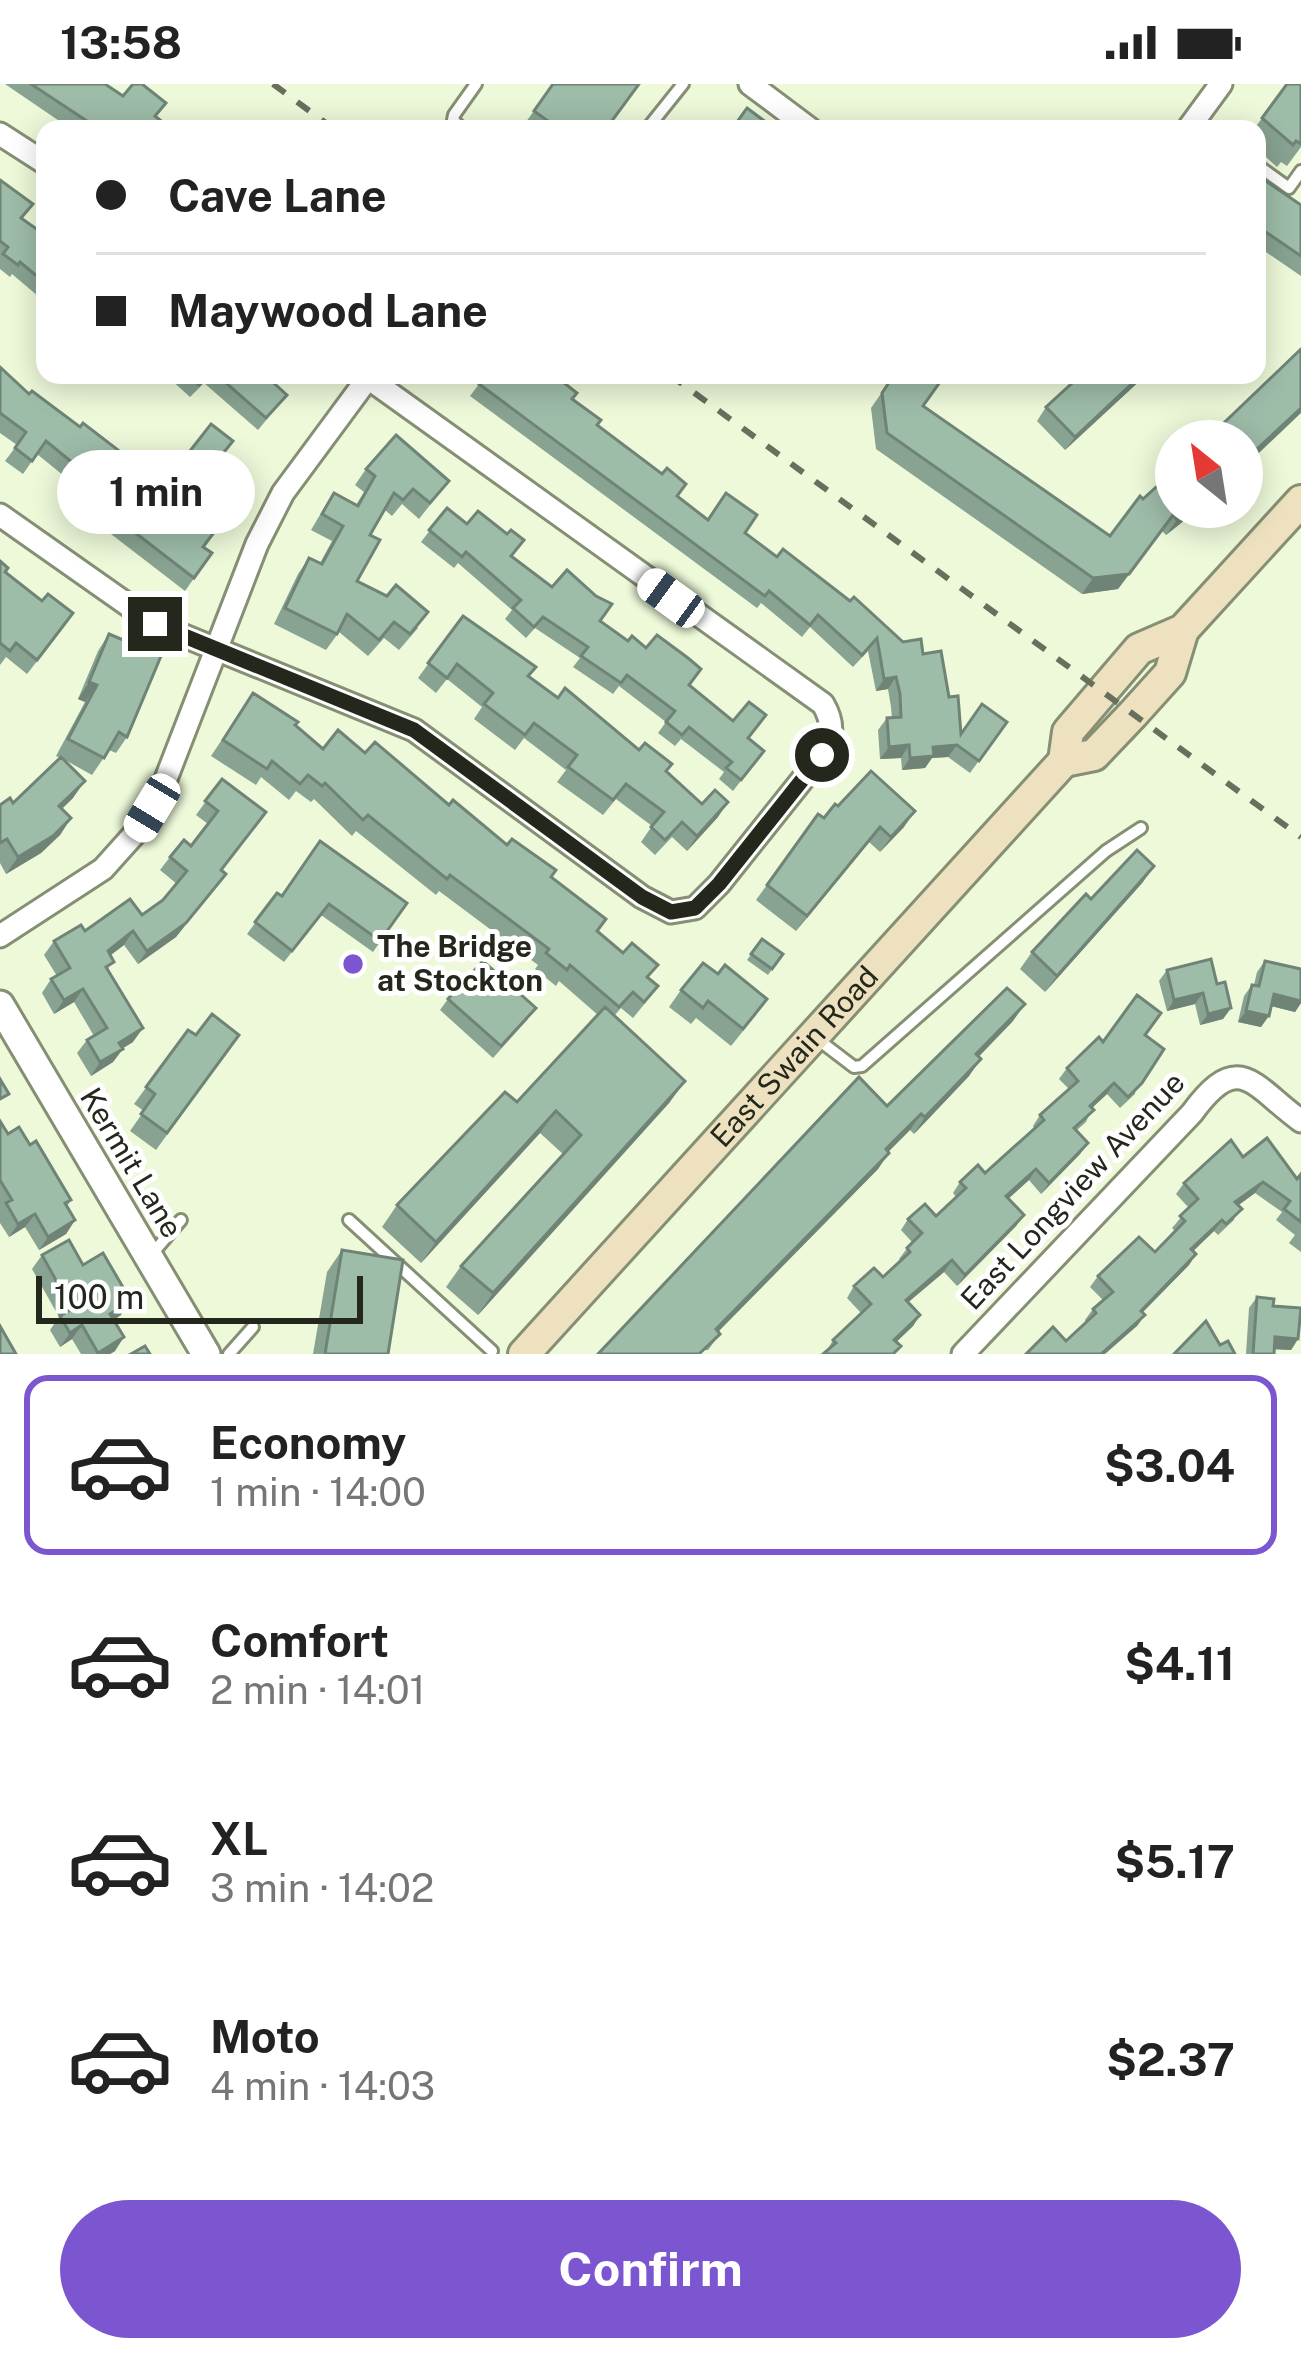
<!DOCTYPE html>
<html lang="en">
<head>
<meta charset="utf-8">
<style>
  :root { --surface:#fff; --page:#f2f2f2; --text:#222; --muted:#767676; --line:#e0e0e0; --accent:#7b56d0 }
  body { margin:0; font-family:"Public Sans",sans-serif; background:var(--page); color:var(--text); height:100vh; display:flex; flex-direction:column; font-size:45px; white-space:nowrap }
  * { box-sizing:border-box; margin:0 }
  p { font-size:39px; color:var(--muted) }
  .icon { flex:none; width:66px; height:66px; fill:none; stroke:currentColor; stroke-width:2; stroke-linecap:round; stroke-linejoin:round }
  .map { position:relative; height:1270px; overflow:hidden }
  .sheet { display:flex; flex-direction:column; background:var(--surface); flex:1 }
  .sheet>* { flex:none }
  .top-card { position:absolute; left:36px; top:36px; width:1230px; height:264px; border-radius:24px; box-shadow:0 6px 30px #0003; display:grid; align-content:center; height:264px; padding:0 60px; background:var(--surface) }
  .needle { width:78px; rotate:330deg }
  .buttons { position:absolute; left:1155px; top:336px; display:grid; gap:24px }
  .buttons a { display:grid; place-items:center; width:108px; height:108px; border-radius:50%; background:var(--surface); box-shadow:0 6px 30px #0003; font-size:60px }
  .scale { position:absolute; left:36px; bottom:30px; width:327px; box-sizing:border-box; padding-left:12px; border:6px solid #24281c; border-top:0; font-size:33px; line-height:42px; white-space:nowrap; color:#24281c; -webkit-text-stroke:9px #fff; paint-order:stroke }
  .end { position:absolute; width:54px; height:54px; margin:-27px; border:15px solid #24281c; background:#fff; box-shadow:0 0 0 6px #fff }
  .from { border-radius:50% }
  .bubble { position:absolute; height:84px; border-radius:42px; background:var(--surface); box-shadow:0 6px 30px #0003; font-size:39px; font-weight:700; line-height:84px; text-align:center }
  .car { position:absolute; width:36px; height:72px; margin:-36px -18px; border-radius:15px; box-shadow:0 0 9px 3px #0007; background:linear-gradient(#fff 24%,#345 0 40%,#fff 0 76%,#345 0 86%,#fff 0) }
  .top-card b { display:flex; align-items:center; gap:42px; height:114px; font-size:45px }
  .top-card b+b { border-top:3px solid var(--line) }
  .top-card i { width:30px; height:30px; background:var(--text) }
  ul { padding:21px 0 0; list-style:none }
  li { display:flex; align-items:center; gap:36px; height:180px; margin:0 24px 18px; padding:0 36px; border:6px solid transparent; border-radius:24px }
  li div { flex:1 }
  li b { display:block; font-size:45px }
  li em { font-style:normal; font-weight:700 }
  li.active { border-color:var(--accent) }
  li>.icon { width:108px; height:108px; stroke-width:1.5 }
  .button { display:flex; gap:24px; margin-top:auto; padding:24px 60px }
  .button a { flex:1; height:138px; border-radius:72px; background:var(--accent); color:#fff; font-size:48px; font-weight:700; line-height:138px; text-align:center }
  .status { display:flex; justify-content:space-between; align-items:center; height:84px; padding:0 60px; background:var(--surface); direction:ltr }
  .status svg { height:33px; fill:currentColor }
  .map>svg:first-child { display:block }
</style>
</head>
<body>
<div class="status"><b>13:58</b><svg viewBox="0 0 49 12"><path d="M0 12V9h3v3zM5 12V6h3v6zM10 12V3h3v9zM15 12V0h3v12zM26 1h20v11H26zM47 4h2v5h-2z"/></svg></div>
<div class="map">
<svg width="1301" height="1270" viewBox="0 0 1301 1270">
  <rect width="100%" height="100%" fill="#edf9d9"/>
  <g fill="none" stroke-linecap="round" stroke-linejoin="round">
    <g stroke="#858f73" stroke-width="16">
      <g id="service">
        <path d="M462,45L453,36L454,31L476,0"/>
        <path d="M647,45L683,0"/>
        <path d="M1257,81L1289,104L1301,87"/>
        <path d="M816,954L854,983L862,982L1106,767L1141,744"/>
        <path d="M349,1136L492,1267"/>
        <path d="M152,1170L181,1136"/>
        <path d="M229,1270L253,1243"/>
      </g>
    </g>
    <g stroke="#858f73" stroke-width="27">
      <g id="minor">
        <path d="M750,0L810,45"/>
        <path d="M1188,45L1221,0"/>
        <path d="M0,50L45,79"/>
        <path d="M0,431L155,540L414,646L642,813L671,828L695,824L719,800L822,671C833,652 834,639 823,620L364,291"/>
        <path d="M0,852L103,785L138,746L164,700L257,460L283,409L368,294"/>
        <path d="M963,1270L1192,1029C1239,965 1252,1001 1301,1037"/>
      </g>
    </g>
    <g stroke="#858f73" stroke-width="33">
      <path id="tertiary" d="M0,921L206,1270"/>
    </g>
    <g stroke="#858f73" stroke-width="36">
      <g id="secondary">
        <path d="M1064,677L1094,671L1133,630L1170,589L1183,546"/>
        <path id="s1" d="M524,1270L1064,677L1068,648L1139,565L1183,546L1301,417"/>
      </g>
    </g>
    <use href="#service" stroke="#fff" stroke-width="10"/>
    <use href="#minor" stroke="#fff" stroke-width="21"/>
    <use href="#tertiary" stroke="#fff" stroke-width="27"/>
    <use href="#secondary" stroke="#ede1bf" stroke-width="30"/>
    <g stroke="#686f5c" stroke-width="6" stroke-dasharray="15 15" stroke-linecap="butt">
      <path d="M273,0L334,45"/>
      <path d="M670,291L1301,753"/>
    </g>
  </g>
  <g fill="#88a391">
    <path d="M5,0H105L171,45H71Z"/>
    <path d="M553,0L607,45H521Z"/>
    <path d="M1287,0H1301V63L1287,82L1281,78L1277,83L1257,65V45H1254Z"/>
    <path d="M1257,91L1301,121V192L1257,162Z"/>
    <path d="M0,96L22,135L45,151V218L12,190L10,193L0,185Z"/>
    <path d="M0,283L212,469L185,507L59,410L69,396L37,370L23,390L5,377L17,361L0,349Z"/>
    <path d="M171,291H269L267,294L287,311L258,346L204,299L190,313L169,294Z"/>
    <path d="M468,291H554L597,341L678,413L708,436L745,449L777,473L923,570L949,613L961,650L1007,638L970,689L948,673L932,674L925,684L902,686L901,674L880,675L878,646L887,634H892L891,623L888,605L876,607L868,567L853,583L810,543L802,553L761,519L757,524L470,312L479,300Z"/>
    <path d="M894,291L923,322L1110,452L1143,415L1176,423H1201L1166,451L1162,447L1118,505L1082,510L876,365L871,324Z"/>
    <path d="M1081,291H1146L1065,366L1037,337L1046,323Z"/>
    <path d="M211,340L221,374L239,388L219,415L178,383Z"/>
    <path d="M366,385L449,397L419,435L402,420L392,432L385,426L370,451L357,497L418,544L399,566L384,554L368,572L339,548L326,566L274,540L298,490L309,474L320,479L332,457L311,446L324,424L334,409L356,421L364,408L355,401Z"/>
    <path d="M447,424L552,503L689,601L764,667L733,707L719,695L724,688L681,655L675,662L658,649L666,638L619,602L613,610L573,583L580,574L535,544L526,554L505,535L512,526L458,479L454,484L421,458Z"/>
    <path d="M0,477L5,488L63,544L27,590L6,573L0,581Z"/>
    <path d="M463,532L529,593L639,666L666,687L718,733L687,767L672,753L655,771L641,758L652,742L616,715L603,731L557,698L566,686L524,654L515,666L474,635L482,623L447,595L436,609L418,594Z"/>
    <path d="M109,550L127,653L116,669L109,666L92,691L65,676L73,714L62,725L71,734L60,751L41,769L6,790L0,779V721L13,719L60,674L56,672L85,618L78,615L98,567Z"/>
    <path d="M253,609L323,665L365,669L449,721L507,761L551,793L597,847L623,869L658,881L648,894L658,902L646,918L633,934L621,924L614,932L685,997L669,1019L478,1231L446,1203L461,1182L564,1071L540,1049L421,1179L382,1143L397,1121L517,1018L598,931L559,897L556,902L535,885L538,881L439,807L436,811L356,747L352,752L314,715L311,718L296,707L289,716L261,693L256,701L211,672Z"/>
    <path d="M222,695V787L226,790L176,853L138,880L124,861L110,871L108,887L133,958L123,964L113,978L91,992L77,969L87,956L94,952L74,918L54,930L42,909L51,895L57,892L44,871L54,857L142,831L163,816L177,800L160,786L170,773L191,762L208,740L196,731Z"/>
    <path d="M838,722L904,743L880,768L869,758L796,847L756,816L818,730L824,734Z"/>
    <path d="M1143,798L1045,908L1020,885L1032,868L1091,815Z"/>
    <path d="M277,809L282,812L407,819L373,868L321,831L284,878L247,850Z"/>
    <path d="M762,855L783,870L768,891L747,876Z"/>
    <path d="M1265,877L1301,885V919L1295,928L1271,922L1261,943L1238,938L1244,912L1252,901H1254L1257,888Z"/>
    <path d="M1167,886L1217,900L1231,924L1223,935L1200,941L1195,920L1167,927L1159,897Z"/>
    <path d="M681,906L756,931L731,962L696,934L691,940L669,923Z"/>
    <path d="M448,915L528,935L493,974L440,926Z"/>
    <path d="M1013,937L978,973L969,992L914,1050L910,1046L888,1068L878,1085L718,1248L720,1250L708,1266L598,1270L887,1022Z"/>
    <path d="M188,946L196,951H239L156,1066L130,1047L144,1027L134,1020Z"/>
    <path d="M1145,952L1135,1010L1120,1024L1107,1010L1092,1024L1086,1038L1077,1046L1088,1059L1080,1070L1041,1110L1029,1096L1009,1114L1024,1131L1016,1142L957,1202L944,1188L908,1218L920,1231L913,1242L896,1258L826,1268L833,1256L861,1229L847,1214L854,1202L883,1193L901,1177L899,1175L912,1158L901,1146L908,1135L936,1132L956,1113L953,1109L960,1098L985,1089L1034,1044L1033,1042L1040,1031L1069,1005L1059,995L1067,984L1103,958Z"/>
    <path d="M0,1037L8,1050L30,1061L71,1116L67,1122L75,1136L66,1150L39,1166L25,1143L9,1153L0,1139Z"/>
    <path d="M1243,1073L1297,1095L1301,1090V1168L1289,1159L1295,1151L1276,1136L1282,1128L1255,1109L1238,1121L1234,1136L1218,1151L1214,1147L1193,1167L1196,1170L1189,1181L1142,1229L1145,1231L1137,1242L1066,1257L1086,1238L1085,1236L1093,1225L1103,1216L1090,1203L1098,1192L1155,1168L1175,1147L1172,1144L1189,1124L1176,1110L1184,1099Z"/>
    <path d="M342,1166L388,1270H313L327,1188Z"/>
    <path d="M42,1171L83,1181L121,1231L114,1236L115,1267L110,1270H81L72,1255L60,1263L50,1246L59,1233L32,1185Z"/>
    <path d="M1257,1213L1273,1222L1298,1255L1291,1266L1274,1265V1270H1246L1249,1224Z"/>
  </g>
  <g fill="#6f8476">
    <path d="M1141,291H1146L1065,366L1075,353Z"/>
    <path d="M1301,324V329L1242,385V379Z"/>
    <path d="M1193,423H1201L1166,451L1177,436Z"/>
    <path d="M1173,431L1118,505L1082,510L1093,494Z"/>
    <path d="M896,593L888,605L876,607L884,595Z"/>
    <path d="M89,598L97,601L85,618L78,615Z"/>
    <path d="M909,661L901,674L880,675L889,663Z"/>
    <path d="M957,661L948,673L932,674L925,684L902,686L910,674L933,663Z"/>
    <path d="M85,697L73,714L47,738L59,722Z"/>
    <path d="M728,718L718,733L687,767L697,752Z"/>
    <path d="M915,727L904,743L880,768L891,753Z"/>
    <path d="M71,734L60,751L41,769L6,790L18,773Z"/>
    <path d="M880,743L869,758L796,847L807,832Z"/>
    <path d="M1154,782L1143,798L1045,908L1057,892Z"/>
    <path d="M226,790L176,853L138,880L147,867Z"/>
    <path d="M133,847L124,861L98,881L108,867Z"/>
    <path d="M83,905L74,918L54,930L64,916Z"/>
    <path d="M1203,909L1195,920L1167,927L1174,916Z"/>
    <path d="M1274,910L1301,917V919L1295,928L1267,921Z"/>
    <path d="M1025,920L1013,937L965,987L976,970Z"/>
    <path d="M1231,924L1223,935L1200,941L1208,930Z"/>
    <path d="M1246,927L1269,932L1261,943L1238,938Z"/>
    <path d="M143,944L133,958L110,972L119,959Z"/>
    <path d="M123,965L113,978L91,992L100,978Z"/>
    <path d="M981,975L969,992L914,1050L925,1033Z"/>
    <path d="M685,997L669,1019L478,1231L493,1209Z"/>
    <path d="M1114,999L1107,1010L1082,1033L1090,1022Z"/>
    <path d="M556,1027L540,1049L421,1179L436,1158Z"/>
    <path d="M921,1030L910,1046L874,1082L886,1065Z"/>
    <path d="M1088,1059L1080,1070L1041,1110L1049,1099Z"/>
    <path d="M889,1069L878,1085L704,1262L716,1245Z"/>
    <path d="M1036,1085L1029,1096L999,1123L1006,1112Z"/>
    <path d="M1263,1098L1255,1109L1228,1129L1235,1118Z"/>
    <path d="M35,1130L25,1143L9,1153L18,1140Z"/>
    <path d="M1024,1131L1016,1142L957,1202L965,1191Z"/>
    <path d="M75,1136L66,1150L39,1166L48,1153Z"/>
    <path d="M1222,1136L1214,1147L1184,1176L1191,1165Z"/>
    <path d="M1196,1170L1189,1181L1133,1238L1141,1227Z"/>
    <path d="M952,1176L944,1188L898,1227L906,1216Z"/>
    <path d="M131,1217L121,1231L100,1244L110,1230Z"/>
    <path d="M920,1231L913,1242L887,1267L894,1256Z"/>
    <path d="M1145,1231L1137,1242L1105,1270H1101Z"/>
    <path d="M82,1241L72,1255L60,1263L70,1249Z"/>
    <path d="M124,1253L115,1267L110,1270H98Z"/>
    <path d="M1275,1253L1298,1255L1291,1266L1268,1265Z"/>
  </g>
  <g fill="#9ebda9" stroke="#6f8476" stroke-width="3">
    <path d="M31,0H105L123,12L133,0H142L166,19L155,32L171,45H99Z"/>
    <path d="M553,0H639L606,45H559L534,27Z"/>
    <path d="M1287,0H1301V60L1296,57L1293,61L1262,34Z"/>
    <path d="M747,24L775,45H732Z"/>
    <path d="M1257,91L1301,121V172L1257,142Z"/>
    <path d="M0,96L33,120L21,134L45,151V199L20,178L18,181L3,170L8,163L0,157Z"/>
    <path d="M1301,265V324L1242,379V357H1205Z"/>
    <path d="M0,283L29,310L32,307L80,343L83,339L218,443L203,463L212,469L194,494L68,397L79,384L46,357L32,377L15,364L26,348L0,329Z"/>
    <path d="M188,291H209L199,301Z"/>
    <path d="M217,291H267L266,292L287,311L266,334Z"/>
    <path d="M486,291H554L577,309L572,315L601,336L597,341L662,390L667,384L686,400L677,412L708,436L726,409L757,431L745,449L777,473L783,465L850,517L854,513L903,558L921,555L923,570L941,567L949,613L958,612L961,650L982,620L1007,638L979,677L957,661L933,663L934,672L910,674L909,661L889,663L887,634L901,633L900,610L896,593L884,595L877,554L862,571L818,531L810,541L769,507L765,512L479,300Z"/>
    <path d="M894,291H945L923,322L1110,452L1140,412L1143,415L1176,385V423H1193L1177,436L1173,431L1129,490L1093,494L887,349L882,309Z"/>
    <path d="M1081,291H1141L1075,353L1046,323Z"/>
    <path d="M211,340L233,357L220,373L239,388L227,404L186,372Z"/>
    <path d="M396,351L449,397L430,419L413,405L403,416L394,409L370,451L380,456L357,497L387,512L396,501L428,528L410,550L394,538L379,556L347,530L337,550L285,524L309,474L322,480L343,442L322,430L334,409L358,422L375,392L366,385Z"/>
    <path d="M447,424L467,440L478,427L507,450L511,446L524,456L511,472L552,503L567,486L596,512L612,520L600,537L628,557L632,552L646,564L657,551L688,574L701,585L689,601L733,637L749,618L766,631L748,654L764,667L741,696L726,684L732,678L689,643L682,651L666,638L675,627L627,591L621,599L581,572L588,563L543,533L534,543L513,524L521,516L466,468L462,473L429,446Z"/>
    <path d="M0,477L8,484L5,488L42,517L48,510L73,529L37,576L16,559L10,567L0,559Z"/>
    <path d="M463,532L536,583L528,592L558,614L565,604L639,666L645,659L672,680L666,687L702,720L715,706L728,718L697,752L682,738L665,756L651,743L664,728L626,700L613,716L568,683L577,671L534,639L525,651L484,620L493,609L457,580L447,594L428,579Z"/>
    <path d="M109,550L161,572L127,653L119,648L104,674L68,655L97,601L89,598Z"/>
    <path d="M253,609L298,638L295,641L323,665L338,646L365,669L375,658L449,721L453,716L507,761L512,755L556,786L551,793L606,835L597,847L623,869L632,859L658,881L647,893L658,902L644,918L633,908L619,923L570,881L567,886L546,869L549,865L450,791L447,795L368,731L363,736L325,699L322,702L308,691L300,700L272,677L267,685L223,656Z"/>
    <path d="M61,673L85,697L59,722L71,734L53,752L18,773L7,755L0,759V721L10,714L13,719Z"/>
    <path d="M871,687L915,727L891,753L880,743L807,832L767,801L818,730L824,734L835,720L838,722Z"/>
    <path d="M222,695L266,728L221,786L226,790L186,839L147,867L133,847L108,867L114,878L106,883L143,944L119,959L123,965L100,978L87,956L107,944L83,905L64,916L51,895L70,884L54,857L81,841L85,847L130,815L142,831L163,816L187,787L170,773L184,756L191,762L218,727L205,717Z"/>
    <path d="M320,757L407,819L380,857L329,820L292,867L255,838L277,809L282,812Z"/>
    <path d="M1137,766L1154,782L1057,892L1032,868L1086,810L1091,815Z"/>
    <path d="M762,855L783,870L772,885L751,870Z"/>
    <path d="M1211,875L1217,900L1225,898L1231,924L1208,930L1203,909L1174,916L1167,886Z"/>
    <path d="M483,877L536,924L501,962L448,915Z"/>
    <path d="M1265,877L1301,885V917L1274,910L1269,932L1246,927L1252,901L1259,902Z"/>
    <path d="M703,879L718,890L725,881L767,915L743,945L708,917L703,924L681,906Z"/>
    <path d="M1007,904L1025,920L976,970L981,975L925,1033L921,1030L886,1065L889,1069L716,1245L720,1250L699,1270H598L859,993L887,1022Z"/>
    <path d="M1137,911L1161,929L1145,951L1164,965L1142,999L1128,1013L1114,999L1090,1022L1094,1026L1074,1044L1088,1059L1049,1099L1036,1085L1006,1112L1024,1131L965,1191L952,1176L906,1216L920,1231L894,1256L901,1262L893,1270H823L836,1259L833,1256L871,1220L854,1202L874,1184L883,1193L910,1168L907,1164L922,1149L908,1135L925,1120L936,1132L966,1104L960,1098L978,1081L985,1089L1044,1036L1040,1031L1078,997L1067,984L1099,953L1103,958Z"/>
    <path d="M605,923L685,997L493,1209L461,1182L581,1051L556,1027L436,1158L397,1121L505,1008L517,1018Z"/>
    <path d="M212,930L239,951L167,1049L141,1030L155,1010L146,1003L188,946L196,951Z"/>
    <path d="M0,995L9,1010L0,1015Z"/>
    <path d="M0,1037L8,1050L19,1043L30,1061L36,1057L71,1116L65,1119L75,1136L48,1153L35,1130L18,1140L6,1119L12,1116L0,1096Z"/>
    <path d="M1267,1054L1297,1095L1301,1090V1138L1284,1125L1290,1117L1263,1098L1235,1118L1242,1125L1226,1140L1222,1136L1191,1165L1196,1170L1141,1227L1145,1231L1101,1270H1026L1053,1243L1066,1257L1096,1229L1093,1225L1113,1208L1098,1192L1139,1153L1155,1168L1185,1137L1180,1132L1198,1115L1184,1099L1231,1056L1243,1073Z"/>
    <path d="M69,1156L83,1181L103,1169L131,1217L110,1230L124,1253L98,1269L82,1241L70,1249L60,1232L72,1225L42,1171Z"/>
    <path d="M342,1166L403,1176L388,1270H325Z"/>
    <path d="M1257,1213L1274,1215L1273,1222L1301,1224L1298,1255L1275,1253L1274,1270H1253Z"/>
    <path d="M1206,1237L1220,1261L1228,1257L1235,1270H1174Z"/>
    <path d="M0,1242L16,1270H0Z"/>
    <path d="M145,1262L150,1270H131Z"/>
  </g>
  <g fill="none" stroke-linecap="round" stroke-linejoin="round">
    <path stroke="#24281c" stroke-width="15" d="M155,540L414,646L642,813L671,828L695,824L719,800L822,671"/>
  </g>
  <circle fill="#7b56d0" stroke="#fff" stroke-width="4.5" cx="353" cy="880" r="12"/>
  <g text-anchor="middle" stroke-width="10" stroke-linejoin="round" paint-order="stroke">
    <g font-size="30" font-weight="bold" fill="#24281c" stroke="#fff" text-anchor="start">
      <text x="377" y="873">The Bridge<tspan x="377" dy="34">at Stockton</tspan></text>
    </g>
    <g font-size="30" fill="#24281c" stroke="#fff">
      <text dy="10" stroke="none"><textPath href="#s1" startOffset="402">East Swain Road</textPath></text>
      <text transform="translate(131 1079) rotate(59)" y="10">Kermit Lane</text>
      <text transform="translate(1073 1107) rotate(-47)" y="10">East Longview Avenue</text>
    </g>
  </g>
</svg>
<div class="buttons">
<a><svg class="needle" viewBox="-14 -14 28 28"><path d="M0-13l5 13h-10z" fill="#e53935"/><path d="M0 13l5-13h-10z" fill="#767676"/></svg></a>
</div>
<div class="scale">100 m</div>
<i class="end from" style="left:822px;top:671px"></i>
<i class="end" style="left:155px;top:540px"></i>
<div class="bubble" style="left:57px;top:366px;width:198px">1 min</div>
<i class="car" style="left:671px;top:514px;rotate:306deg"></i>
<i class="car" style="left:152px;top:724px;rotate:211deg"></i>
<div class="top-card">
<b><i class="from"></i>Cave Lane</b>
<b><i></i>Maywood Lane</b>
</div>
</div>
<section class="sheet">
<ul>
<li class="active"><svg class="icon" aria-label="car" viewBox="0 0 24 24"><path d="M5 17H2v-5l4-1 3-4h7l3 4 3 1v5h-3M9 17h6M6 11h13"/><circle cx="7" cy="17" r="2"/><circle cx="17" cy="17" r="2"/></svg><div><b>Economy</b><p>1 min · 14:00</p></div><em>$3.04</em></li>
<li><svg class="icon" aria-label="car" viewBox="0 0 24 24"><path d="M5 17H2v-5l4-1 3-4h7l3 4 3 1v5h-3M9 17h6M6 11h13"/><circle cx="7" cy="17" r="2"/><circle cx="17" cy="17" r="2"/></svg><div><b>Comfort</b><p>2 min · 14:01</p></div><em>$4.11</em></li>
<li><svg class="icon" aria-label="car" viewBox="0 0 24 24"><path d="M5 17H2v-5l4-1 3-4h7l3 4 3 1v5h-3M9 17h6M6 11h13"/><circle cx="7" cy="17" r="2"/><circle cx="17" cy="17" r="2"/></svg><div><b>XL</b><p>3 min · 14:02</p></div><em>$5.17</em></li>
<li><svg class="icon" aria-label="car" viewBox="0 0 24 24"><path d="M5 17H2v-5l4-1 3-4h7l3 4 3 1v5h-3M9 17h6M6 11h13"/><circle cx="7" cy="17" r="2"/><circle cx="17" cy="17" r="2"/></svg><div><b>Moto</b><p>4 min · 14:03</p></div><em>$2.37</em></li>
</ul>
<div class="button"><a>Confirm</a></div>
</section>
</body>
</html>
